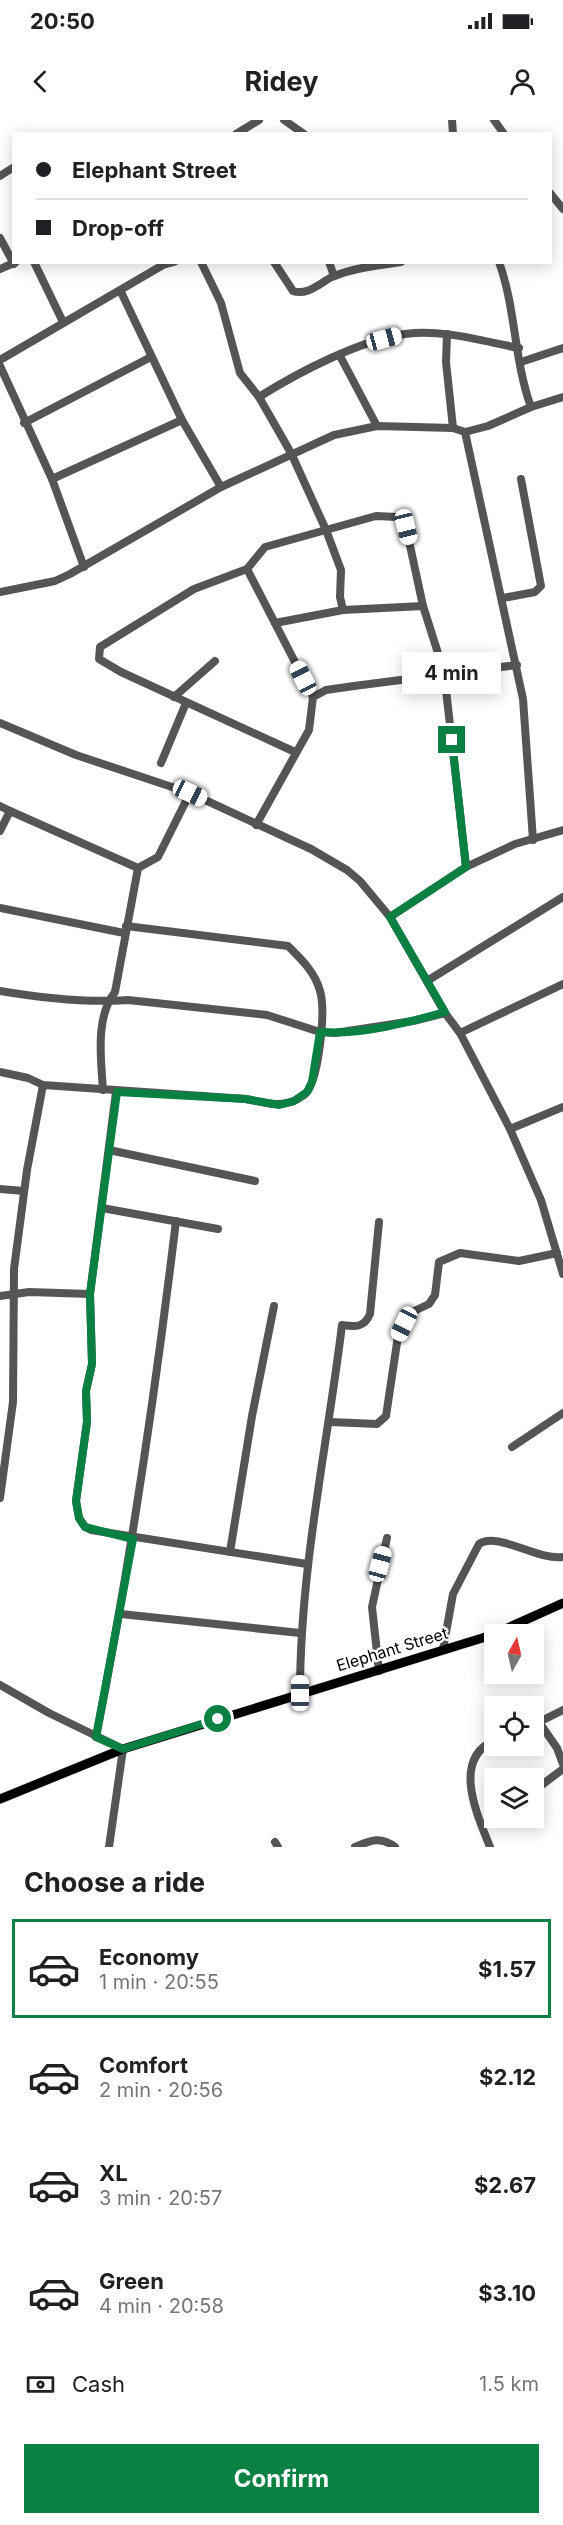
<!DOCTYPE html>
<html lang="en">
<head>
<meta charset="utf-8">
<style>
  :root { --surface:#fff; --page:#f6f6f6; --text:#202124; --muted:#757577; --line:#e0e0e0; --accent:#0b8043 }
  body { margin:0; font-family:Inter,sans-serif; background:var(--page); color:var(--text); height:100vh; display:flex; flex-direction:column; font-size:22px; white-space:nowrap }
  * { box-sizing:border-box; margin:0 }
  p { font-size:20px; color:var(--muted) }
  .icon { flex:none; width:33px; height:33px; fill:none; stroke:currentColor; stroke-width:2; stroke-linecap:round; stroke-linejoin:round }
  .map { position:relative; height:1727px; overflow:hidden }
  .drawer { display:flex; flex-direction:column; background:var(--surface); flex:1 }
  .drawer>* { flex:none }
  .top-card { position:absolute; left:12px; top:12px; width:540px; height:132px; border-radius:0px; box-shadow:0 3px 15px #0003; display:grid; align-content:center; height:132px; padding:0 24px; background:var(--surface) }
  .needle { width:39px; rotate:8deg }
  .controls { position:absolute; left:484px; top:1504px; display:grid; gap:12px }
  .controls a { display:grid; place-items:center; width:60px; height:60px; border-radius:0px; background:var(--surface); box-shadow:0 3px 15px #0003; font-size:30px }
  .end { position:absolute; width:27px; height:27px; margin:-14px; border:8px solid #0b8043; background:#fff; box-shadow:0 0 0 3px #fff }
  .from { border-radius:50% }
  .bubble { position:absolute; height:42px; border-radius:0px; background:var(--surface); box-shadow:0 3px 15px #0003; font-size:20px; font-weight:700; line-height:42px; text-align:center }
  .car { position:absolute; width:18px; height:36px; margin:-18px -9px; border-radius:8px; box-shadow:0 0 4px 2px #0007; background:linear-gradient(#fff 24%,#345 0 40%,#fff 0 76%,#345 0 86%,#fff 0) }
  .top-card b { display:flex; align-items:center; gap:21px; height:57px; font-size:22px }
  .top-card b+b { border-top:2px solid var(--line) }
  .top-card i { width:15px; height:15px; background:var(--text) }
  ul { padding:0; list-style:none }
  li { display:flex; align-items:center; gap:18px; height:99px; margin:0 12px 9px; padding:0 12px; border:3px solid transparent; border-radius:0px }
  li div { flex:1 }
  li b { display:block; font-size:22px }
  li em { font-style:normal; font-weight:700 }
  li.on { border-color:var(--accent) }
  li>.icon { width:54px; height:54px; stroke-width:1.5 }
  h2 { padding:0 24px; font-size:27px; line-height:72px }
  .pay { display:flex; align-items:center; gap:15px; height:66px; padding:0 24px; font-size:22px }
  .pay p { margin-inline-start:auto }
  .primary-button { display:flex; gap:12px; margin-top:auto; padding:12px 24px }
  .primary-button a { flex:1; height:69px; border-radius:0px; background:var(--accent); color:#fff; font-size:24px; font-weight:700; line-height:69px; text-align:center }
  .status { display:flex; justify-content:space-between; align-items:center; height:42px; padding:0 30px; background:var(--surface); direction:ltr }
  .status svg { height:16px; fill:currentColor }
  header { display:flex; justify-content:space-between; align-items:center; height:78px; padding:0 24px; background:var(--surface); font-size:27px; font-weight:700 }
  .map>svg:first-child { display:block }
</style>
</head>
<body>
<div class="status"><b>20:50</b><svg viewBox="0 0 49 12"><path d="M0 12V9h3v3zM5 12V6h3v6zM10 12V3h3v9zM15 12V0h3v12zM26 1h20v11H26zM47 4h2v5h-2z"/></svg></div>
<header><svg class="icon" aria-label="back" viewBox="0 0 24 24"><path d="M15 5l-7 7 7 7"/></svg>Ridey<svg class="icon" aria-label="person" viewBox="0 0 24 24"><circle cx="12" cy="8" r="4"/><path d="M4 21q1-7 8-7t8 7"/></svg></header>
<div class="map">
<svg width="563" height="1727" viewBox="0 0 563 1727">
  <rect width="100%" height="100%" fill="#fff"/>
  <g fill="none" stroke-linecap="round" stroke-linejoin="round">
    <g stroke="#dbdbdb" stroke-width="10">
      <path id="major" d="M0,1679L123,1629L492,1515L563,1483"/>
    </g>
    <g stroke="#555" stroke-width="8">
      <path d="M284,0L304,14"/>
      <path d="M452,0L453,14"/>
      <path d="M494,0L504,14"/>
      <path d="M236,14L259,0"/>
      <path d="M0,56L14,47"/>
      <path d="M550,73L563,89"/>
      <path d="M0,118L14,144"/>
      <path d="M34,142L63,202"/>
      <path d="M201,142L221,183L240,253L259,277L291,333L326,410L341,450L340,477L343,490"/>
      <path d="M274,142L293,171C307,176 320,163 332,157C353,148 379,145 401,142"/>
      <path d="M329,142L334,156"/>
      <path d="M499,142C516,189 514,241 531,287L563,277"/>
      <path d="M0,149L16,142"/>
      <path d="M121,172L182,300L221,367"/>
      <path d="M447,214L446,242L453,308"/>
      <path d="M340,236L377,306"/>
      <path d="M0,240L163,145L174,142"/>
      <path d="M521,242L563,228"/>
      <path d="M0,246L52,359L84,447"/>
      <path d="M259,277C297,253 360,220 405,214C443,209 482,221 519,228"/>
      <path d="M24,303L151,237"/>
      <path d="M465,312L523,579L533,720"/>
      <path d="M52,359L182,300"/>
      <path d="M247,449L313,577"/>
      <path d="M0,472L55,461L70,454L221,367L334,315L377,306L453,308L465,312L488,306L531,287"/>
      <path d="M503,478L535,472L541,466L521,359"/>
      <path d="M275,503L343,490L423,486"/>
      <path d="M174,577L215,541"/>
      <path d="M0,603L76,635L190,673L311,729L347,750L360,761L390,797L445,893L460,913L510,1009L541,1080L563,1154"/>
      <path d="M295,632L121,552L99,539L100,527L194,469L247,449L265,427L376,396L397,397L406,407L423,486L444,552L466,747"/>
      <path d="M161,643L186,583"/>
      <path d="M0,686L10,691"/>
      <path d="M256,705L309,610L313,577L326,570L354,566L517,545"/>
      <path d="M0,711L10,691L138,748L158,737L190,673"/>
      <path d="M0,788L124,813"/>
      <path d="M390,797L466,747L515,724L563,710"/>
      <path d="M427,861L563,777"/>
      <path d="M0,871C41,878 86,883 128,880L267,895L320,912L335,913L413,901L445,893"/>
      <path d="M460,913L563,864"/>
      <path d="M0,952L28,958L43,965L246,979C262,982 280,988 296,980C299,978 305,975 307,972C319,956 326,890 320,871C315,852 301,839 288,826L126,806"/>
      <path d="M103,970C101,940 95,897 115,872L138,748"/>
      <path d="M116,972L90,1174L92,1244L86,1271L87,1302L76,1381L79,1398L85,1407L91,1410L307,1444"/>
      <path d="M510,1009L563,987"/>
      <path d="M109,1030L255,1061"/>
      <path d="M0,1069L24,1071"/>
      <path d="M102,1088L218,1109"/>
      <path d="M0,1176L29,1172L90,1174"/>
      <path d="M330,1302L377,1304L386,1296L398,1216L410,1193L429,1184L435,1175L439,1142L460,1133L519,1141L557,1133"/>
      <path d="M512,1327L563,1293"/>
      <path d="M0,1378L13,1282L14,1149L27,1050L43,965"/>
      <path d="M230,1432L252,1296L274,1186"/>
      <path d="M121,1494L300,1513"/>
      <path d="M443,1529L453,1474L479,1424C497,1411 538,1441 563,1437"/>
      <path d="M379,1551L372,1487L387,1418"/>
      <path d="M0,1565L49,1593L123,1629L109,1727"/>
      <path d="M300,1573C300,1449 327,1328 342,1205C355,1207 364,1208 370,1194L379,1102"/>
      <path d="M539,1602L557,1628L563,1644"/>
      <path d="M535,1604L563,1590"/>
      <path d="M96,1617C130,1446 155,1275 176,1101"/>
      <path d="M535,1670L563,1649"/>
      <path d="M275,1722L278,1727"/>
      <path d="M355,1727C371,1720 381,1716 395,1727"/>
      <path d="M490,1727C477,1694 451,1639 495,1620"/>
    </g>
    <use href="#major" stroke="#000" stroke-width="9"/>
  </g>
  <g fill="none" stroke-linecap="round" stroke-linejoin="round">
    <path stroke="#0b8043" stroke-width="8" d="M218,1599L123,1629L96,1617L133,1419L85,1407L79,1398L76,1381L87,1302L86,1271L92,1244L90,1174L117,972L246,979L279,985L294,981L307,972L312,962L320,912C361,915 406,903 445,892L390,797L466,747L452,620"/>
  </g>
  <g text-anchor="middle" stroke-width="4.5" stroke-linejoin="round" paint-order="stroke">
    <g font-size="16" fill="#000" stroke="#fff">
      <text transform="translate(392 1529) rotate(-17)" y="6">Elephant Street</text>
    </g>
  </g>
</svg>
<div class="controls">
<a><svg class="needle" viewBox="-14 -14 28 28"><path d="M0-13l5 13h-10z" fill="#e53935"/><path d="M0 13l5-13h-10z" fill="#757577"/></svg></a>
<a><svg class="icon" aria-label="locate" viewBox="0 0 24 24"><circle cx="12" cy="12" r="6"/><path d="M12 2v4M12 18v4M2 12h4M18 12h4"/></svg></a>
<a><svg class="icon" aria-label="layers" viewBox="0 0 24 24"><path d="M12 4l9 5-9 5-9-5zM3 14l9 5 9-5"/></svg></a>
</div>
<i class="end from" style="left:218px;top:1599px"></i>
<i class="end" style="left:452px;top:620px"></i>
<div class="bubble" style="left:402px;top:532px;width:99px">4 min</div>
<i class="car" style="left:384px;top:219px;rotate:75deg"></i>
<i class="car" style="left:406px;top:407px;rotate:166deg"></i>
<i class="car" style="left:303px;top:558px;rotate:333deg"></i>
<i class="car" style="left:190px;top:673px;rotate:115deg"></i>
<i class="car" style="left:404px;top:1204px;rotate:206deg"></i>
<i class="car" style="left:380px;top:1444px;rotate:15deg"></i>
<i class="car" style="left:300px;top:1573px;rotate:0deg"></i>
<div class="top-card">
<b><i class="from"></i>Elephant Street</b>
<b><i></i>Drop-off</b>
</div>
</div>
<section class="drawer">
<h2>Choose a ride</h2>
<ul>
<li class="on"><svg class="icon" aria-label="car" viewBox="0 0 24 24"><path d="M5 17H2v-5l4-1 3-4h7l3 4 3 1v5h-3M9 17h6M6 11h13"/><circle cx="7" cy="17" r="2"/><circle cx="17" cy="17" r="2"/></svg><div><b>Economy</b><p>1 min · 20:55</p></div><em>$1.57</em></li>
<li><svg class="icon" aria-label="car" viewBox="0 0 24 24"><path d="M5 17H2v-5l4-1 3-4h7l3 4 3 1v5h-3M9 17h6M6 11h13"/><circle cx="7" cy="17" r="2"/><circle cx="17" cy="17" r="2"/></svg><div><b>Comfort</b><p>2 min · 20:56</p></div><em>$2.12</em></li>
<li><svg class="icon" aria-label="car" viewBox="0 0 24 24"><path d="M5 17H2v-5l4-1 3-4h7l3 4 3 1v5h-3M9 17h6M6 11h13"/><circle cx="7" cy="17" r="2"/><circle cx="17" cy="17" r="2"/></svg><div><b>XL</b><p>3 min · 20:57</p></div><em>$2.67</em></li>
<li><svg class="icon" aria-label="car" viewBox="0 0 24 24"><path d="M5 17H2v-5l4-1 3-4h7l3 4 3 1v5h-3M9 17h6M6 11h13"/><circle cx="7" cy="17" r="2"/><circle cx="17" cy="17" r="2"/></svg><div><b>Green</b><p>4 min · 20:58</p></div><em>$3.10</em></li>
</ul>
<div class="pay"><svg class="icon" aria-label="cash" viewBox="0 0 24 24"><path d="M3 7h18v10H3z"/><circle cx="12" cy="12" r="2"/></svg>Cash<p>1.5 km</p></div>
<div class="primary-button"><a>Confirm</a></div>
</section>
</body>
</html>
